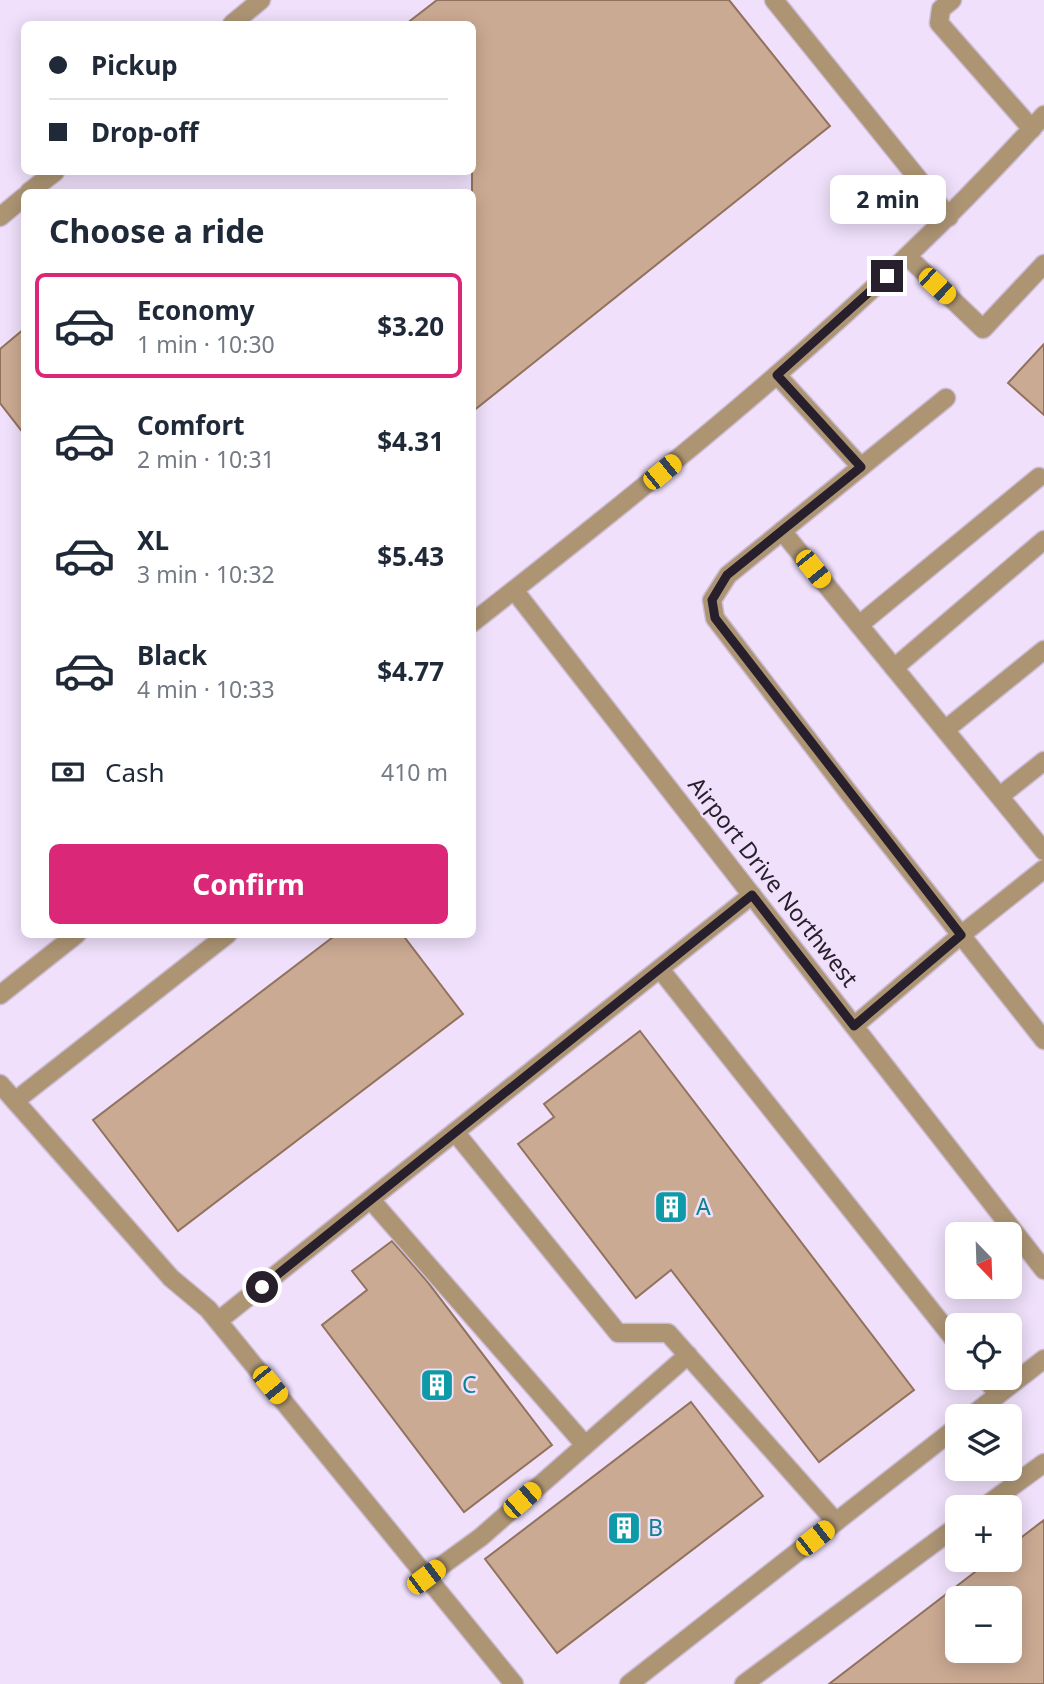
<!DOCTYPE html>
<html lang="en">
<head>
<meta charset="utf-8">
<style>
  :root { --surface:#fff; --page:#f6f6f7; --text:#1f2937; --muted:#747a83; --line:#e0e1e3; --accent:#db2777 }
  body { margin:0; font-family:"Noto Sans",sans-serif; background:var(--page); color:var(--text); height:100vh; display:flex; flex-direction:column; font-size:26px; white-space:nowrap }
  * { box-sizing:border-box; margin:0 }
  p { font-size:23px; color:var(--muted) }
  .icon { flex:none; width:38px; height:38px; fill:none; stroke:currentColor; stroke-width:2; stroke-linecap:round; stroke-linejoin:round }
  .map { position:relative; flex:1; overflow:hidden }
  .side { position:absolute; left:21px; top:189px; width:455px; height:749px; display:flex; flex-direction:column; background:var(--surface); border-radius:10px; box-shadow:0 4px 18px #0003 }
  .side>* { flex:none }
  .hud { position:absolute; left:21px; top:21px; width:455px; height:154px; border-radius:10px; box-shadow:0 4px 18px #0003; display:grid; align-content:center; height:154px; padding:0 28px; background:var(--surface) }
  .needle { width:46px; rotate:157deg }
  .tools { position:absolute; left:945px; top:1222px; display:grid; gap:14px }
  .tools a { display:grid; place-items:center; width:77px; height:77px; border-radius:10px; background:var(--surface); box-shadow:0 4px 18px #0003; font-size:35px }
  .end { position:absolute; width:32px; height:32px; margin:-16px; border:9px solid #27202c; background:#fff; box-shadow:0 0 0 4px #fff }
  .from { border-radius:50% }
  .bubble { position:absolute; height:49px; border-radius:10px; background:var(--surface); box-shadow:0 4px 18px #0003; font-size:23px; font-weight:700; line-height:49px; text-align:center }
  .car { position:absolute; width:21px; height:42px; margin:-21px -10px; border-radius:9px; box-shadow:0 0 5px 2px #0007; background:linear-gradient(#f5c518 24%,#345 0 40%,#f5c518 0 76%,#345 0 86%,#f5c518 0) }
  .hud b { display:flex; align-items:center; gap:24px; height:66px; font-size:26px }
  .hud b+b { border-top:2px solid var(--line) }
  .hud i { width:18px; height:18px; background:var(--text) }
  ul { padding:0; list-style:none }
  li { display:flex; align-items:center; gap:21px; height:105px; margin:0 14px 10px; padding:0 14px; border:4px solid transparent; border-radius:10px }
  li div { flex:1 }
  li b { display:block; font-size:26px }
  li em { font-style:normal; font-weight:700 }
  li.active { border-color:var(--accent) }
  li>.icon { width:63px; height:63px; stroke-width:1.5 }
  h2 { padding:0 28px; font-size:32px; line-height:84px }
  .pay { display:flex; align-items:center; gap:18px; height:77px; padding:0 28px; font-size:26px }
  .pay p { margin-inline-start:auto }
  .action { display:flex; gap:14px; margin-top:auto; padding:14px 28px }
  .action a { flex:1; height:80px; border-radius:10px; background:var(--accent); color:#fff; font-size:28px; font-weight:700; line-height:80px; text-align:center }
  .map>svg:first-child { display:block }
</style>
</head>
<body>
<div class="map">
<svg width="1044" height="1684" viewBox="0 0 1044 1684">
  <rect width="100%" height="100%" fill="#f0e0fb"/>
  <g fill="#cbaa93" stroke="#90725d" stroke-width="2" fill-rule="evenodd">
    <path d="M437,0H729L830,126L472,412V24H406Z"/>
    <path d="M24,329V434L0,403V349Z"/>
    <path d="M1044,344V415L1008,383Z"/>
    <path d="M337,934H402L463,1014L178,1231L93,1120Z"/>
    <path d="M640,1031L914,1390L819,1462L671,1270L636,1298L518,1144L554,1117L544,1104Z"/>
    <path d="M392,1241L426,1280L552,1445L464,1512L322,1325L367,1290L352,1271Z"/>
    <path d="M691,1402L763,1496L557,1653L485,1559Z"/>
    <path d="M1044,1520V1684H829L992,1559H1010V1546ZM957,1598H1010V1650H957Z"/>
  </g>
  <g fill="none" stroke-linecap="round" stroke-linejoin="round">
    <g stroke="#ccbdd6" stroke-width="21">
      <g id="minor">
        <path d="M774,0L949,217"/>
        <path d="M952,0L941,9L939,23L1032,129"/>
        <path d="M232,24L261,0"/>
        <path d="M29,192L55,172"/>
        <path d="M0,217L24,197"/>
        <path d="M908,257L983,329L1044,264"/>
        <path d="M777,375L861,467"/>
        <path d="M946,398L728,575L712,600L715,618L855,801L1044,1040"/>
        <path d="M782,531L1044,851"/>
        <path d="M514,590L1044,1270"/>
        <path d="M472,623C673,465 873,306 1044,115"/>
        <path d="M859,625L1039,477"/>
        <path d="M894,668L1044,540"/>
        <path d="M945,730L1044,650"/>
        <path d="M1000,796L1044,761"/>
        <path d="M660,969L957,1343"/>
        <path d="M0,995L77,934"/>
        <path d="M854,1026L961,935L1044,869"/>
        <path d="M0,1084L171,1278L208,1309L514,1684"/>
        <path d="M15,1101L228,934"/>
        <path d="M455,1132L618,1333H668L836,1522"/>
        <path d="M371,1200L585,1445"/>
        <path d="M218,1321L752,895"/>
        <path d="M985,1377L998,1395"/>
        <path d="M971,1416L1044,1359"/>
        <path d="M984,1507L1044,1463"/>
        <path d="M426,1577L481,1537L688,1355"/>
        <path d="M629,1684L957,1427"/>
        <path d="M744,1684L957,1526"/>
      </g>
    </g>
    <use href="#minor" stroke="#ad9574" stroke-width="18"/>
  </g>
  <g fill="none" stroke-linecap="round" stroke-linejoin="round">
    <path stroke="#27202c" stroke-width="9" d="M262,1287L752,895L854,1026L961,935L715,618L712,600L727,575L861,467L777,375L887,276"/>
  </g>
  <defs>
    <g id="building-square" transform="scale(1.75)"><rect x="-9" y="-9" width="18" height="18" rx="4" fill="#0f9aa8" stroke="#f0e0fb"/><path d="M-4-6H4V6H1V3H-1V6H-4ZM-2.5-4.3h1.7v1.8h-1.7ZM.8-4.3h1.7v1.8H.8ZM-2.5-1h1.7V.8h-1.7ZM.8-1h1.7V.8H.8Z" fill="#fff"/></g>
  </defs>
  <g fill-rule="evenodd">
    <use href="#building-square" x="671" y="1207"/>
    <use href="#building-square" x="437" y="1385"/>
    <use href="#building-square" x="624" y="1528"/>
  </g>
  <g text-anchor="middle" stroke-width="5" stroke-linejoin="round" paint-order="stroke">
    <g font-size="23" fill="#27202c" stroke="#f0e0fb">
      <text transform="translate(773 882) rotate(52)" y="8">Airport Drive Northwest</text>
    </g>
    <g font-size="23" fill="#0d838f" stroke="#f0e0fb" text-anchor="start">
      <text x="696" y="1215">A</text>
      <text x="462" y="1393">C</text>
      <text x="648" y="1536">B</text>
    </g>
  </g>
</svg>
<div class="tools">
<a><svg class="needle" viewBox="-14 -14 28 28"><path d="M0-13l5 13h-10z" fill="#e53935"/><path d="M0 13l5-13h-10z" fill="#747a83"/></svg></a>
<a><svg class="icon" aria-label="locate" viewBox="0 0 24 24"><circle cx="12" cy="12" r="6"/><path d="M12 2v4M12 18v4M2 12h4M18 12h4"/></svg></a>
<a><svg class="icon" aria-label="layers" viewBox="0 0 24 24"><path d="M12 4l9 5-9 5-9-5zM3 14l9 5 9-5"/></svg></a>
<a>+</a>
<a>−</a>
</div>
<i class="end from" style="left:262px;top:1287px"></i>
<i class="end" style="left:887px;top:276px"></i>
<div class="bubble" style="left:830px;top:175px;width:116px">2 min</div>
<i class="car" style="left:937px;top:286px;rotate:133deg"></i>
<i class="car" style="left:662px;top:472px;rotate:51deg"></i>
<i class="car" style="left:813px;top:569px;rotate:141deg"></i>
<i class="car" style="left:270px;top:1385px;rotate:141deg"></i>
<i class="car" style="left:522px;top:1500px;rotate:49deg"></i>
<i class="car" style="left:815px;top:1538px;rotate:52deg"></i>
<i class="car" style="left:426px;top:1577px;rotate:53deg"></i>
<div class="hud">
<b><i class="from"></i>Pickup</b>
<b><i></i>Drop-off</b>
</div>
<section class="side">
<h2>Choose a ride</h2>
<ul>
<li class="active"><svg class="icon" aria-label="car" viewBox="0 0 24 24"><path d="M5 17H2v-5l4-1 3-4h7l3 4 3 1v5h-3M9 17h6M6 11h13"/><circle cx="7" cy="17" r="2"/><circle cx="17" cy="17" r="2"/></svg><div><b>Economy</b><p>1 min · 10:30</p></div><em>$3.20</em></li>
<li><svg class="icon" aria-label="car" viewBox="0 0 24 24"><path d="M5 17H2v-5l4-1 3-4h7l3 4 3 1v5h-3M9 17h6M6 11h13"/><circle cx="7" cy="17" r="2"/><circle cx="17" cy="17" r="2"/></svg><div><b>Comfort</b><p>2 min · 10:31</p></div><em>$4.31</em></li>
<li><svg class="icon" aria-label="car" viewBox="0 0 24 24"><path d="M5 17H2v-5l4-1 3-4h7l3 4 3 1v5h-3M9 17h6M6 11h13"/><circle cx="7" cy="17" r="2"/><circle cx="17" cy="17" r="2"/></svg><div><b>XL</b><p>3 min · 10:32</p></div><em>$5.43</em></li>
<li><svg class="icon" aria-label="car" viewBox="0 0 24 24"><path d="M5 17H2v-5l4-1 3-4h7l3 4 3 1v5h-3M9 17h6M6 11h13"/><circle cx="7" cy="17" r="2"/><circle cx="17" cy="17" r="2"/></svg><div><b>Black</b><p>4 min · 10:33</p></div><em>$4.77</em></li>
</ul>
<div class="pay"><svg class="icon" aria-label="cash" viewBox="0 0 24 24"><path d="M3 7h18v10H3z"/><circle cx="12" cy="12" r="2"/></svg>Cash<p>410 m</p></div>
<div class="action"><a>Confirm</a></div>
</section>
</div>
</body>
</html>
